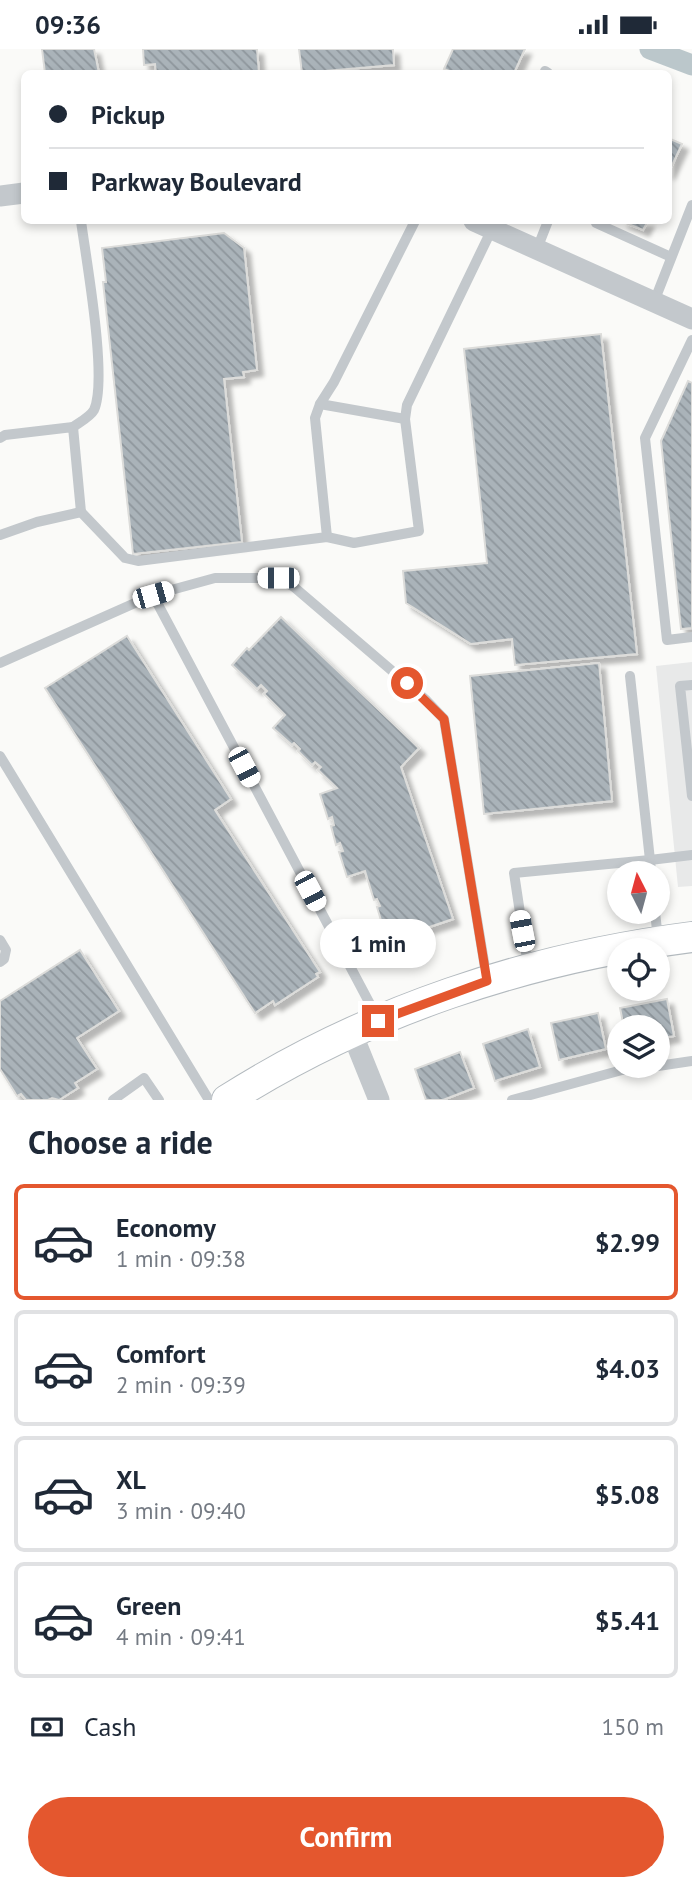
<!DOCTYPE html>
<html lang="en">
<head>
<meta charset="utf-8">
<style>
  :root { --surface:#fff; --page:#f2f2f3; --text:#1f2937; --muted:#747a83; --line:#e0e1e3; --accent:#e4572e }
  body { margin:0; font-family:"PT Sans",sans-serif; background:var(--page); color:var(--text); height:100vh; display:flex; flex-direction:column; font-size:26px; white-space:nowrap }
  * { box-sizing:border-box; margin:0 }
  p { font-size:23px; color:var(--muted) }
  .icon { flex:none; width:38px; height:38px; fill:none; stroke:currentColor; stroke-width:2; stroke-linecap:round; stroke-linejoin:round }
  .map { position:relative; height:1051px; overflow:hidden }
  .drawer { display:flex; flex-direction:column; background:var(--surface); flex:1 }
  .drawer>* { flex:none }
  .hud { position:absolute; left:21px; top:21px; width:651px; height:154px; border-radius:10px; box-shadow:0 4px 10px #0003; display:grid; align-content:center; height:154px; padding:0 28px; background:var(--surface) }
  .needle { width:46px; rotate:354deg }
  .controls { position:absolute; left:607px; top:812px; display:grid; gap:14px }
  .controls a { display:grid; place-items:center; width:63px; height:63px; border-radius:50%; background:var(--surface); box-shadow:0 4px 10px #0003; font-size:35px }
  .end { position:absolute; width:32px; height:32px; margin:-16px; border:9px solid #e4572e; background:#fff; box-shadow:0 0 0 4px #fff }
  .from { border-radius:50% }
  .bubble { position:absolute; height:49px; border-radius:24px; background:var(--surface); box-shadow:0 4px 10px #0003; font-size:23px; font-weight:700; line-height:49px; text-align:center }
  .car { position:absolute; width:21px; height:42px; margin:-21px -10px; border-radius:9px; box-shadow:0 0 5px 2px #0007; background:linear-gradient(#fff 24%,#345 0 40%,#fff 0 76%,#345 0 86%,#fff 0) }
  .hud b { display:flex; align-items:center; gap:24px; height:66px; font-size:26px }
  .hud b+b { border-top:2px solid var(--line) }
  .hud i { width:18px; height:18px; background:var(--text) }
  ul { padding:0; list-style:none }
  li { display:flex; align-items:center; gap:21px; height:116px; margin:0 14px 10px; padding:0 14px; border:4px solid var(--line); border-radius:10px }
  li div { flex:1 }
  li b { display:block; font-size:26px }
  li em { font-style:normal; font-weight:700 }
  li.on { border-color:var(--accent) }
  li>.icon { width:63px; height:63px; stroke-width:1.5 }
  h2 { padding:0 28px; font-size:32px; line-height:84px }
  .pay { display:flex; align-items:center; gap:18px; height:77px; padding:0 28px; font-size:26px }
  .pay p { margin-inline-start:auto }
  .primary-button { display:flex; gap:14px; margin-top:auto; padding:14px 28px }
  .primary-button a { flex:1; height:80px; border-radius:42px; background:var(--accent); color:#fff; font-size:28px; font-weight:700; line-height:80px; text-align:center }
  .status { display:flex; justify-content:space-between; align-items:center; height:49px; padding:0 35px; background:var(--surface); direction:ltr }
  .status svg { height:19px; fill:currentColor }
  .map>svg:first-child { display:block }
</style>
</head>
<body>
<div class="status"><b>09:36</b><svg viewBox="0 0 49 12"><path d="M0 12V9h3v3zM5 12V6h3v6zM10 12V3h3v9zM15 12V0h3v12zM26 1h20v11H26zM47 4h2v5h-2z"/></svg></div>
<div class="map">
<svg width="692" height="1051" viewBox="0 0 692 1051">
  <defs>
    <pattern id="building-back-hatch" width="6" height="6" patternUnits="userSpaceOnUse" patternTransform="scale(1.75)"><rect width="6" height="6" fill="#aab3b9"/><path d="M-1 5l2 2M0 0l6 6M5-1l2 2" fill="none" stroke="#8e969c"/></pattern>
    <filter id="shadow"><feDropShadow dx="6" dy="6" stdDeviation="2" flood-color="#0004"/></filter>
  </defs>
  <rect width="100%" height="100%" fill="#fafaf8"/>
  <path fill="#e8e9e9" d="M692,613V837L678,838L656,617Z"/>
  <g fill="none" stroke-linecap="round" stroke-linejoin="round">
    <path stroke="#bbc7cb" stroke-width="21" d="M650,0L692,16"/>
  </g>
  <g fill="url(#building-back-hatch)" stroke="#dcdcda" stroke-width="2" filter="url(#shadow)">
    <path d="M42,0H94L99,24H45Z"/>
    <path d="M143,0H257L259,24H156L155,15L144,16Z"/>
    <path d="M299,0H393L394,16L302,24Z"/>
    <path d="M453,0H525L514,24H454L444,20Z"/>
    <path d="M668,89L682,95L668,125Z"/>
    <path d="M621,172H648L643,181Z"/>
    <path d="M224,184L244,199L257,321L243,323L244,328L224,330L242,493L133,505L103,233H106L102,199Z"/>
    <path d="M601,285L637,605L515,616L512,590L471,595L406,554L403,522L487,514L464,300Z"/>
    <path d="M688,332L692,334V579L681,580L661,392Z"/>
    <path d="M281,568L419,699L401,718L453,870L391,891L390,887L386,888L377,858L380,857L377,850L374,851L365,822L347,828L339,803L343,802L340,794L336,796L331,777L334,776L332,768L328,770L320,745L337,739L318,721L321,718L315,713L312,716L298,702L300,700L294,694L292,696L273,679L285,666L264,645L267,642L261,636L257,640L232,616L247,599L249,601Z"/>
    <path d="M127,587L231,750L215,761L320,923L316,925L318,928L275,956L273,952L255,964L45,639Z"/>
    <path d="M599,614L612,752L484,765L470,627Z"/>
    <path d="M80,901L119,962L77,989L97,1020L75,1034L78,1039L59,1051L52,1049L48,1051H26L21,1045L17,1047L0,1020V952Z"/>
    <path d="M667,950L674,987L658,990V978H624L620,959Z"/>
    <path d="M598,964L606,1000L559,1011L551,974Z"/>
    <path d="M528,980L540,1018L495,1032L483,995Z"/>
    <path d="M460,1003L474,1039L443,1051H426L415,1020Z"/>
  </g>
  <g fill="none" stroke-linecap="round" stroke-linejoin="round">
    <g stroke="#b3babf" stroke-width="32">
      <path id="secondary" d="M227,1051C367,962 528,909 692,888"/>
    </g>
    <g stroke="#c3c8cc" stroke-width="10">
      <path d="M545,22L548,24"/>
      <path d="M596,174L671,208"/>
      <path d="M537,200L548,172"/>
      <path d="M654,253L692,156"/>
      <path d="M692,291L645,389L667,591L692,588"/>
      <path d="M320,355L405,370"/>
      <path d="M73,378C80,373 90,368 94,361C108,330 86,210 81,172"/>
      <path d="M0,389L5,386L73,378L81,463"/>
      <path d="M0,486L37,473L81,463L125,509L138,512L327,488L315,369L320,355L334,333L415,172"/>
      <path d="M327,488L354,494L419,482L405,370L407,356L492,180"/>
      <path d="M153,546L378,970"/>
      <path d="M0,614L153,546L215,529H278L294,538L425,650L444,670L487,931"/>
      <path d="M692,636L680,637L692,747"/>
      <path d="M0,707L209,1051"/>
      <path d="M651,824L650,811L692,806"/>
      <path d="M655,863L658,890"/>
      <path d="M0,891L6,901L4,910L0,913"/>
      <path d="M528,917L514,824L650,811L630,627"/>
      <path d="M658,1017L692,1012"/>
      <path d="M113,1051L144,1029L159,1051"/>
      <path d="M512,1051L622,1021L656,1017"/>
    </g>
    <g stroke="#c3c8cc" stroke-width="21">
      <path d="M0,147L24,144"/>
      <path d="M474,172L692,270"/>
      <path d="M352,984L379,1051"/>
    </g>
    <use href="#secondary" stroke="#fff" stroke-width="30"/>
  </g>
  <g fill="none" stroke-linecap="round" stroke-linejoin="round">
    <path stroke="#e4572e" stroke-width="9" d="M378,972L487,932L444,670L407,634"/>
  </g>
</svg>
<div class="controls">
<a><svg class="needle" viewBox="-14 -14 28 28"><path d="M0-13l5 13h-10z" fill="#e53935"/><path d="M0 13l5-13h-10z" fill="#747a83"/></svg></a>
<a><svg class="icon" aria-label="locate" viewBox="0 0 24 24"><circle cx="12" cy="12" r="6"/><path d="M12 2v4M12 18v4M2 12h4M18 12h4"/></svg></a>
<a><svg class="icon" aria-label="layers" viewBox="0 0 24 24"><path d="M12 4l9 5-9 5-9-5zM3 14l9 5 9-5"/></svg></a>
</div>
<i class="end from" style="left:407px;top:634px"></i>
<i class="end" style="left:378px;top:972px"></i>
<div class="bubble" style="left:320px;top:870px;width:116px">1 min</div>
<i class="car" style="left:278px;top:529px;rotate:270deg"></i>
<i class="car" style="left:153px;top:546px;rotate:74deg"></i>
<i class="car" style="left:244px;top:718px;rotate:152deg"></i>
<i class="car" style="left:310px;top:842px;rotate:152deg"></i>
<i class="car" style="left:522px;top:882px;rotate:349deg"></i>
<div class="hud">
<b><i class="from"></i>Pickup</b>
<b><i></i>Parkway Boulevard</b>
</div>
</div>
<section class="drawer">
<h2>Choose a ride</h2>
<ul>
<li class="on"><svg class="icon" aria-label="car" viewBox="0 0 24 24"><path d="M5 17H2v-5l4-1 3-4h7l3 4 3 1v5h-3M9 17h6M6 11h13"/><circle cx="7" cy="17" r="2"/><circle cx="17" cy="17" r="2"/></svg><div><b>Economy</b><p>1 min · 09:38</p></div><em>$2.99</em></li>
<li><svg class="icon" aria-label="car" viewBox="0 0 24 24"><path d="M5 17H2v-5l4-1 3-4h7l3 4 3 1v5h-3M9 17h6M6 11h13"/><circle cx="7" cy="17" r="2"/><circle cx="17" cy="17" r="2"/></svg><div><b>Comfort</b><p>2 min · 09:39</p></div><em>$4.03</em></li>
<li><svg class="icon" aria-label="car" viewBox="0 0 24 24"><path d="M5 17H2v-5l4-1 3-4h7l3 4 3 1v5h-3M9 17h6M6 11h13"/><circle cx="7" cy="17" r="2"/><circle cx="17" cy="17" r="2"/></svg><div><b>XL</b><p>3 min · 09:40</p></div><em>$5.08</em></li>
<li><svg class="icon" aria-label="car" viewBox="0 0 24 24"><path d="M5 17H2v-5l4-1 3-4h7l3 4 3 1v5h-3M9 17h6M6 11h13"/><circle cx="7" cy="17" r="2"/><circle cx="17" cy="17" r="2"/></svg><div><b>Green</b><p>4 min · 09:41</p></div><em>$5.41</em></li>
</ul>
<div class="pay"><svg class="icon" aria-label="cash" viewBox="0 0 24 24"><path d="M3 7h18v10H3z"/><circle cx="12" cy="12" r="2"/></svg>Cash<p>150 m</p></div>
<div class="primary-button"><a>Confirm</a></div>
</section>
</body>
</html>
